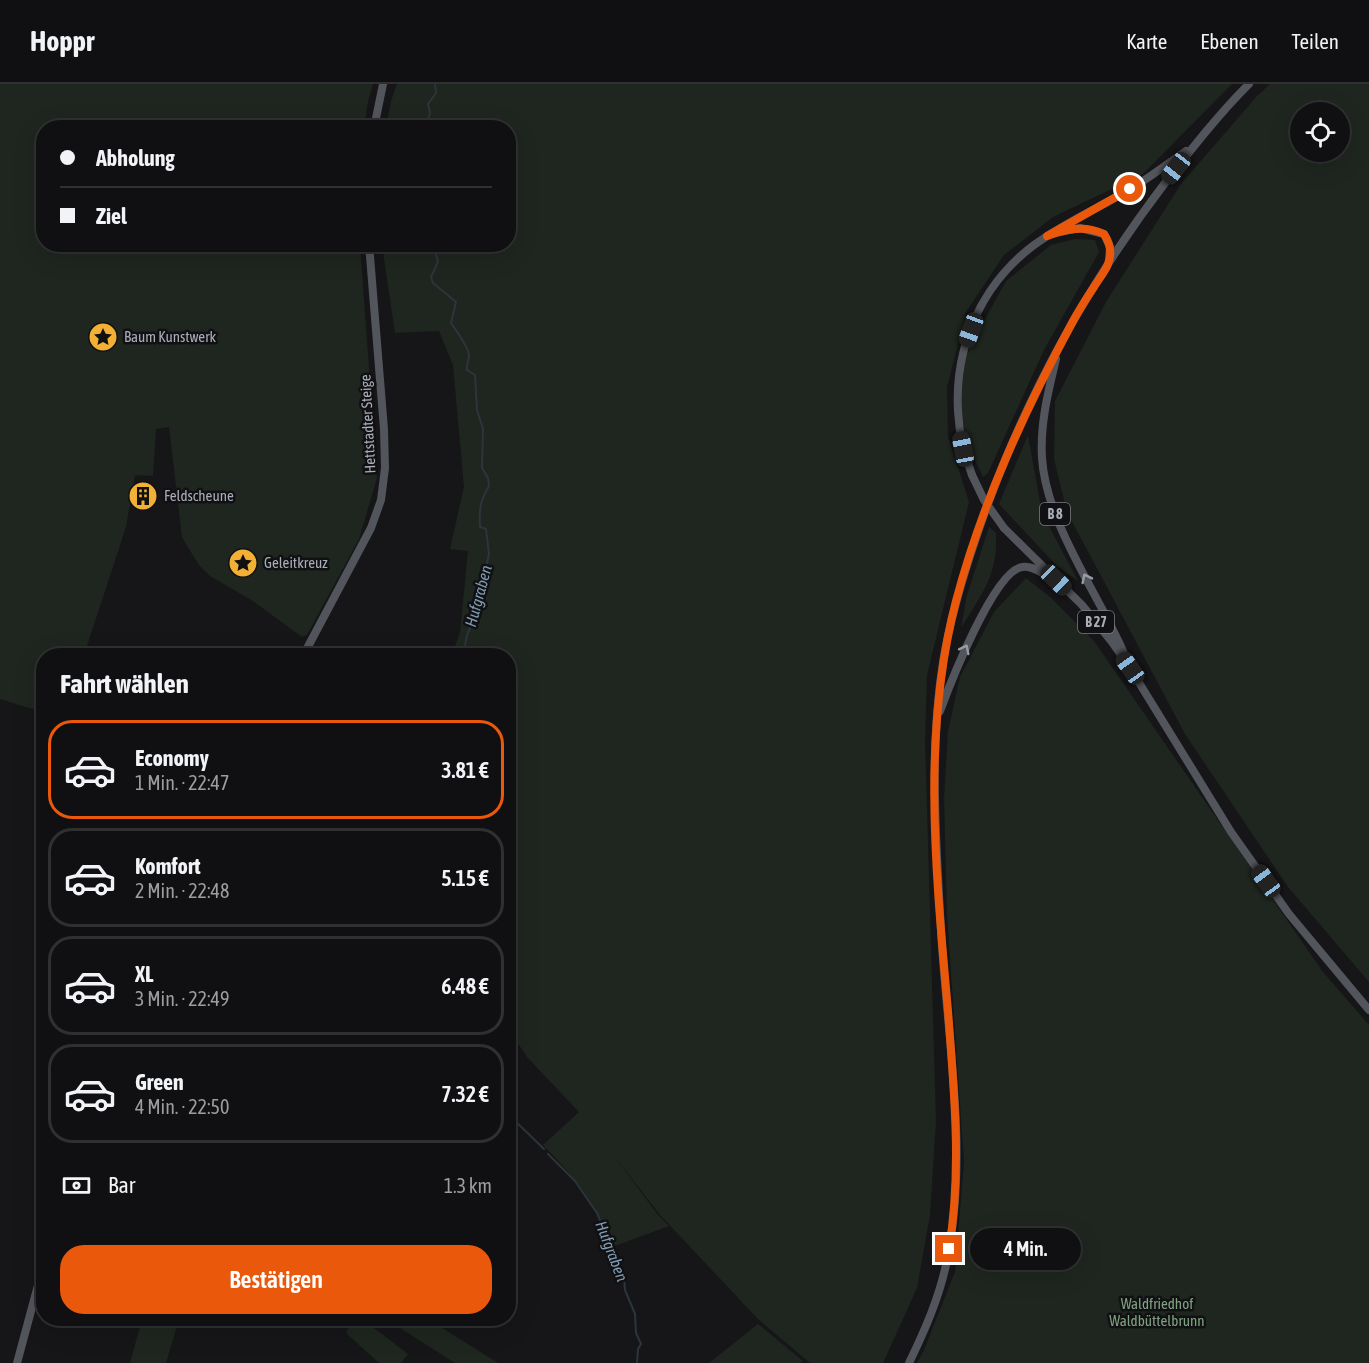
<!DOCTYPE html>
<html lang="de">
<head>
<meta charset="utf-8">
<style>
  :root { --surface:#101012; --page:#19191b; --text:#f1f3f6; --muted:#9c9d9f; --line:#303032; --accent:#ea580c }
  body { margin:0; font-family:"Asap Condensed",sans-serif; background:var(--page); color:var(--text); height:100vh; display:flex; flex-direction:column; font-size:22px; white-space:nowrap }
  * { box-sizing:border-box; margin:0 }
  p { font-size:20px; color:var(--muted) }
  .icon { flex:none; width:33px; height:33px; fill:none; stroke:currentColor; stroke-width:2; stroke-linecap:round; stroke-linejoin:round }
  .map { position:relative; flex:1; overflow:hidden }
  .panel { position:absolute; left:36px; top:564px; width:480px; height:678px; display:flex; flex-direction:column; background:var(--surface); border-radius:24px; box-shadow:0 6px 24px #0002,0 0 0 2px var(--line) }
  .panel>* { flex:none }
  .banner { position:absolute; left:36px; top:36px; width:480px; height:132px; border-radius:24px; box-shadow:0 6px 24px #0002,0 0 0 2px var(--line); display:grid; align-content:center; height:132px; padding:0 24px; background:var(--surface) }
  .buttons { position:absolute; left:1290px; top:18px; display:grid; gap:12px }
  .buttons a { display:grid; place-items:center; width:60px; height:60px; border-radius:50%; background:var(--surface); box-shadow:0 6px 24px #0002,0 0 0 2px var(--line); font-size:30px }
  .end { position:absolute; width:27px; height:27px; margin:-14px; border:8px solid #ea580c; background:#fff; box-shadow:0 0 0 3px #fff }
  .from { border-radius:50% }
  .bubble { position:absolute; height:42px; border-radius:21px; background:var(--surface); box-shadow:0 6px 24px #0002,0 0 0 2px var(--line); font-size:20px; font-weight:600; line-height:42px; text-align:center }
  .car { position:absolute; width:18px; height:36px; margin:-18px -9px; border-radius:8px; box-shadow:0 0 4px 2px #0007; background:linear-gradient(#222 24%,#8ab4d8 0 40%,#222 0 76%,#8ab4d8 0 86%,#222 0) }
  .banner b { display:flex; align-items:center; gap:21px; height:57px; font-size:22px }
  .banner b+b { border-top:2px solid var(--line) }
  .banner i { width:15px; height:15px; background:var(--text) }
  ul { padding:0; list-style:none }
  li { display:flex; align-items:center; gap:18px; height:99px; margin:0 12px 9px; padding:0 12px; border:3px solid var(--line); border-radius:24px }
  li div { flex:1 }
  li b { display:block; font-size:22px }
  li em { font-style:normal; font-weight:600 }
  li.current { border-color:var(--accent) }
  li>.icon { width:54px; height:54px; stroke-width:1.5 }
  h2 { padding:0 24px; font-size:27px; line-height:72px }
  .pay { display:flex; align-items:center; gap:15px; height:66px; padding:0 24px; font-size:22px }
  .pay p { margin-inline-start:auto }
  .primary-button { display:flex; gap:12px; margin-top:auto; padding:12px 24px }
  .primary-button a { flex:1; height:69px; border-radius:24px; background:var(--accent); color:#fff; font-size:24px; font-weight:600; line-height:69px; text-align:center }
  header { display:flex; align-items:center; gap:36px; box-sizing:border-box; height:84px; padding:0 30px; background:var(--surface); border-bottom:2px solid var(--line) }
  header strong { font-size:28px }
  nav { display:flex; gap:33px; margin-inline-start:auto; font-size:21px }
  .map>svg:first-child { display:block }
</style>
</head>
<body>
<header>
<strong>Hoppr</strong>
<nav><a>Karte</a><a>Ebenen</a><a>Teilen</a></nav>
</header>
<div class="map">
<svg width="1369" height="1279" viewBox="0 0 1369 1279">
  <rect width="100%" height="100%" fill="#161618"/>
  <g fill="#1e261f" fill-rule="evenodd">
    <path d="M0,0H373L368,17L364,43L44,44V160L360,161L377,394L359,455L307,551L302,553L253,517L210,492L199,481L187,462L182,453L169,343L156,345L153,392L135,391L126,443L84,571L44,572L43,626L29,624L0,615Z"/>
    <path d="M397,0H1232L1143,90L1053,133L1004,171L966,228L947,303L948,352L969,418L927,591L925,656L936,1037L930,1131L917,1204L883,1279H810L758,1235L660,1131L612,1069L658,1131L669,1142L612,1163C597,1118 575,1094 543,1061L579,1028L527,973L509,946L508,572L452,571L460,548L468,467L450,465L464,403L453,281L439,247L395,249L382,161L508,160V44L386,43L391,17Z"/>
    <path d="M1270,0H1369V898L1288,803L1185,650L1067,428L1054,375L1055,317L1106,218L1181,100L1257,12ZM1300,28H1340V68H1300Z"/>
    <path d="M1075,155L1095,156L1099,168L1044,266L988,389L983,393L968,362L962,331L961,306L965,277L975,249L983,239L1006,197L1051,161Z"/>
    <path d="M1028,351L1042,429L1078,497L1057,482L999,420Z"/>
    <path d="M989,443L996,449C998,492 982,509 961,544L967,511Z"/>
    <path d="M1026,494L1051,514L1094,557L1323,888L1369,941V1279H917L924,1266L955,1188L964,1078L947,830L944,715L948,647L960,593L994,528Z"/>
    <path d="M142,1235H179L166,1279H130Z"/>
    <path d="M353,1235H362L408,1270L401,1279H379L346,1249Z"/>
    <path d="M386,1235H428L498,1279H455Z"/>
    <path d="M758,1240L803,1277L800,1279H709Z"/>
  </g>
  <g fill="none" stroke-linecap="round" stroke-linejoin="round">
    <g stroke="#2c353c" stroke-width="2">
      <path d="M425,44L430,29L428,20L436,9L435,0"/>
      <path d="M430,160L435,167L438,178L431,193L433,199L456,218L451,239C456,246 468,263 469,271C469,277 466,280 467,286L475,291L477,326L483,345L482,384L488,394L489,402C480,417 479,425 480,443L486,445L489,470L474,535L467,551L463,572"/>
      <path d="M508,1030L544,1065"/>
      <path d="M548,1070L575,1097L597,1129L624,1194L625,1206L635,1230L636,1249L641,1260L638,1265L637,1279"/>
    </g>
    <g stroke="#53555c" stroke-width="8">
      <path d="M374,44L383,0"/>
      <path d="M1059,148L1080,144L1104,150L1110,163L1109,176"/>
      <path d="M1056,275C1048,308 1040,340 1042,374C1046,438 1097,508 1123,567"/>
      <path d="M972,391C940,309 962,215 1034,161C1064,139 1098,124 1129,106C1149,94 1167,80 1186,67"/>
      <path d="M1004,444L1082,521L1112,558L1130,584L1231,748L1289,830L1369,926"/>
      <path d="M303,572L371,444L381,416L385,384L384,345L369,160"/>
      <path d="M940,627C950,600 994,487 1022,483C1031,481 1040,488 1048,492"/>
      <path d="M17,1279L44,1179"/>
      <path d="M909,1279C925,1246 940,1212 947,1176C969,1067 947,955 941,846C936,757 929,666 943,578C950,534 963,492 977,451C1020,323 1086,202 1168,95C1194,62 1219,30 1249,0"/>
    </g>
    <path stroke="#53555c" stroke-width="8" d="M972,391L984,416L1004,444"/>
  </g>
  <defs><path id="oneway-chevron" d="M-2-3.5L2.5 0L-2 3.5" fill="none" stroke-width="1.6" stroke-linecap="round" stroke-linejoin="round" transform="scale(1.5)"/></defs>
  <g stroke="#979ba6">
    <use href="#oneway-chevron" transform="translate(1086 494) rotate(-116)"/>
    <use href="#oneway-chevron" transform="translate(965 565) rotate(-63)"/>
  </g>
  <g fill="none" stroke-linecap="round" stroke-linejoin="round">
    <path stroke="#ea580c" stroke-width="8" d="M949,1165C962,1086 954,1006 948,927C936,791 921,651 956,517C982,419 1024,328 1072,239C1079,226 1086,215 1094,203C1098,196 1105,188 1108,180C1112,170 1110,159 1104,150C1085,141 1066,145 1047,152L1130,105"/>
  </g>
  <defs>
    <g id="sight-disc" transform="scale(1.5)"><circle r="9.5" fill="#f2b134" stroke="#111113"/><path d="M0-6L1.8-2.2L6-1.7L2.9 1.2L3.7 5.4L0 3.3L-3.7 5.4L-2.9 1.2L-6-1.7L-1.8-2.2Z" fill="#111"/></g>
    <g id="building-disc" transform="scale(1.5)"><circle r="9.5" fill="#f2b134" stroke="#111113"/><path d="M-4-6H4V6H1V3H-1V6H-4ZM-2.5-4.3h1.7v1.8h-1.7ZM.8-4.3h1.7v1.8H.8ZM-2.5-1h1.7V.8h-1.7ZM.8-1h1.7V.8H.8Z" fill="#111"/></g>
  </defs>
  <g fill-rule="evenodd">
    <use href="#sight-disc" x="103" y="253"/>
    <use href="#building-disc" x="143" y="412"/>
    <use href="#sight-disc" x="243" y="479"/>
  </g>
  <g text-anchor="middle" stroke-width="5" stroke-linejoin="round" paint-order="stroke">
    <g fill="#111113" stroke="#7b7e86" stroke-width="1.5">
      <rect x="1040" y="419" width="30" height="22" rx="4.5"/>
      <rect x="1078" y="527" width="36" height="22" rx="4.5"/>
    </g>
    <g font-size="14" font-weight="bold" fill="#a8adb8">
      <text x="1055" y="435">B 8</text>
      <text x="1096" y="543">B 27</text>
    </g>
    <g font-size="15" fill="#a8adb8" stroke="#111113" text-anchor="start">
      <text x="124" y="258">Baum Kunstwerk</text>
      <text x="164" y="417">Feldscheune</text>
      <text x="264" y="484">Geleitkreuz</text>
    </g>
    <g font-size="15" fill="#a8adb8" stroke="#111113">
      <text transform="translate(368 340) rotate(-93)" y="5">Hettstadter Steige</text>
    </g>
    <g font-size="15" fill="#7fa381" stroke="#111113">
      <text x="1157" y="1225">Waldfriedhof<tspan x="1157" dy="17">Waldbüttelbrunn</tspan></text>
    </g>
    <g font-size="16" font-style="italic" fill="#7f9bb3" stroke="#111113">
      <text transform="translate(478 512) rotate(-75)" y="6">Hufgraben</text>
      <text transform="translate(612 1167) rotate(69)" y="6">Hufgraben</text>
    </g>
  </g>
</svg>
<div class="buttons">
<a><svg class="icon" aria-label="locate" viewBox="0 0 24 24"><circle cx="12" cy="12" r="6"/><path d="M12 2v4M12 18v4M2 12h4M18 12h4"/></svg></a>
</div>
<i class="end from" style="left:1130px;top:105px"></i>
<i class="end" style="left:949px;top:1165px"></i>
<div class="bubble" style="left:970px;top:1144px;width:111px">4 Min.</div>
<i class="car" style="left:1176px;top:84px;rotate:218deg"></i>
<i class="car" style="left:971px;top:246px;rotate:200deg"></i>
<i class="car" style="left:963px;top:365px;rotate:349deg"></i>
<i class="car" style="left:1056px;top:496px;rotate:134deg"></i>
<i class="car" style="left:1130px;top:584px;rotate:325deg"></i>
<i class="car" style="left:1266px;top:797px;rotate:324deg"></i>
<div class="banner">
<b><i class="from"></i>Abholung</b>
<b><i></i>Ziel</b>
</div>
<section class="panel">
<h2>Fahrt wählen</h2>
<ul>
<li class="current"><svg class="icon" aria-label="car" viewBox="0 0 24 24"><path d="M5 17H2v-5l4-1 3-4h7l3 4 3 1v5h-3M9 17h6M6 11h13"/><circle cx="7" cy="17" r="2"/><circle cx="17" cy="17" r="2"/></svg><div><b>Economy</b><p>1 Min. · 22:47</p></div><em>3.81 €</em></li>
<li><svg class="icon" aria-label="car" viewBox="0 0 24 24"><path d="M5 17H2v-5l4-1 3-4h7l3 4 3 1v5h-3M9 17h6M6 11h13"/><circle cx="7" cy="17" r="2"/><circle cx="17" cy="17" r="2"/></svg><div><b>Komfort</b><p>2 Min. · 22:48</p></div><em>5.15 €</em></li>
<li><svg class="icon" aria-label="car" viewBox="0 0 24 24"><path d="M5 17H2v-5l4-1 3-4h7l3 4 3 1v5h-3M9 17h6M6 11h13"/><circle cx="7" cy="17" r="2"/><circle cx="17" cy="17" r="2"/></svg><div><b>XL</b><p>3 Min. · 22:49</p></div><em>6.48 €</em></li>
<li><svg class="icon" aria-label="car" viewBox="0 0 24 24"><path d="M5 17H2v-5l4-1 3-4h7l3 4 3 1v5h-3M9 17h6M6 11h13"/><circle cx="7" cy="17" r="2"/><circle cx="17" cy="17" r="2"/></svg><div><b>Green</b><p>4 Min. · 22:50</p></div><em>7.32 €</em></li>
</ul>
<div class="pay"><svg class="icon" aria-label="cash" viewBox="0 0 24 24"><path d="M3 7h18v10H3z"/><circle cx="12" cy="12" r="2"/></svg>Bar<p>1.3 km</p></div>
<div class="primary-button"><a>Bestätigen</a></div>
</section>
</div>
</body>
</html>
